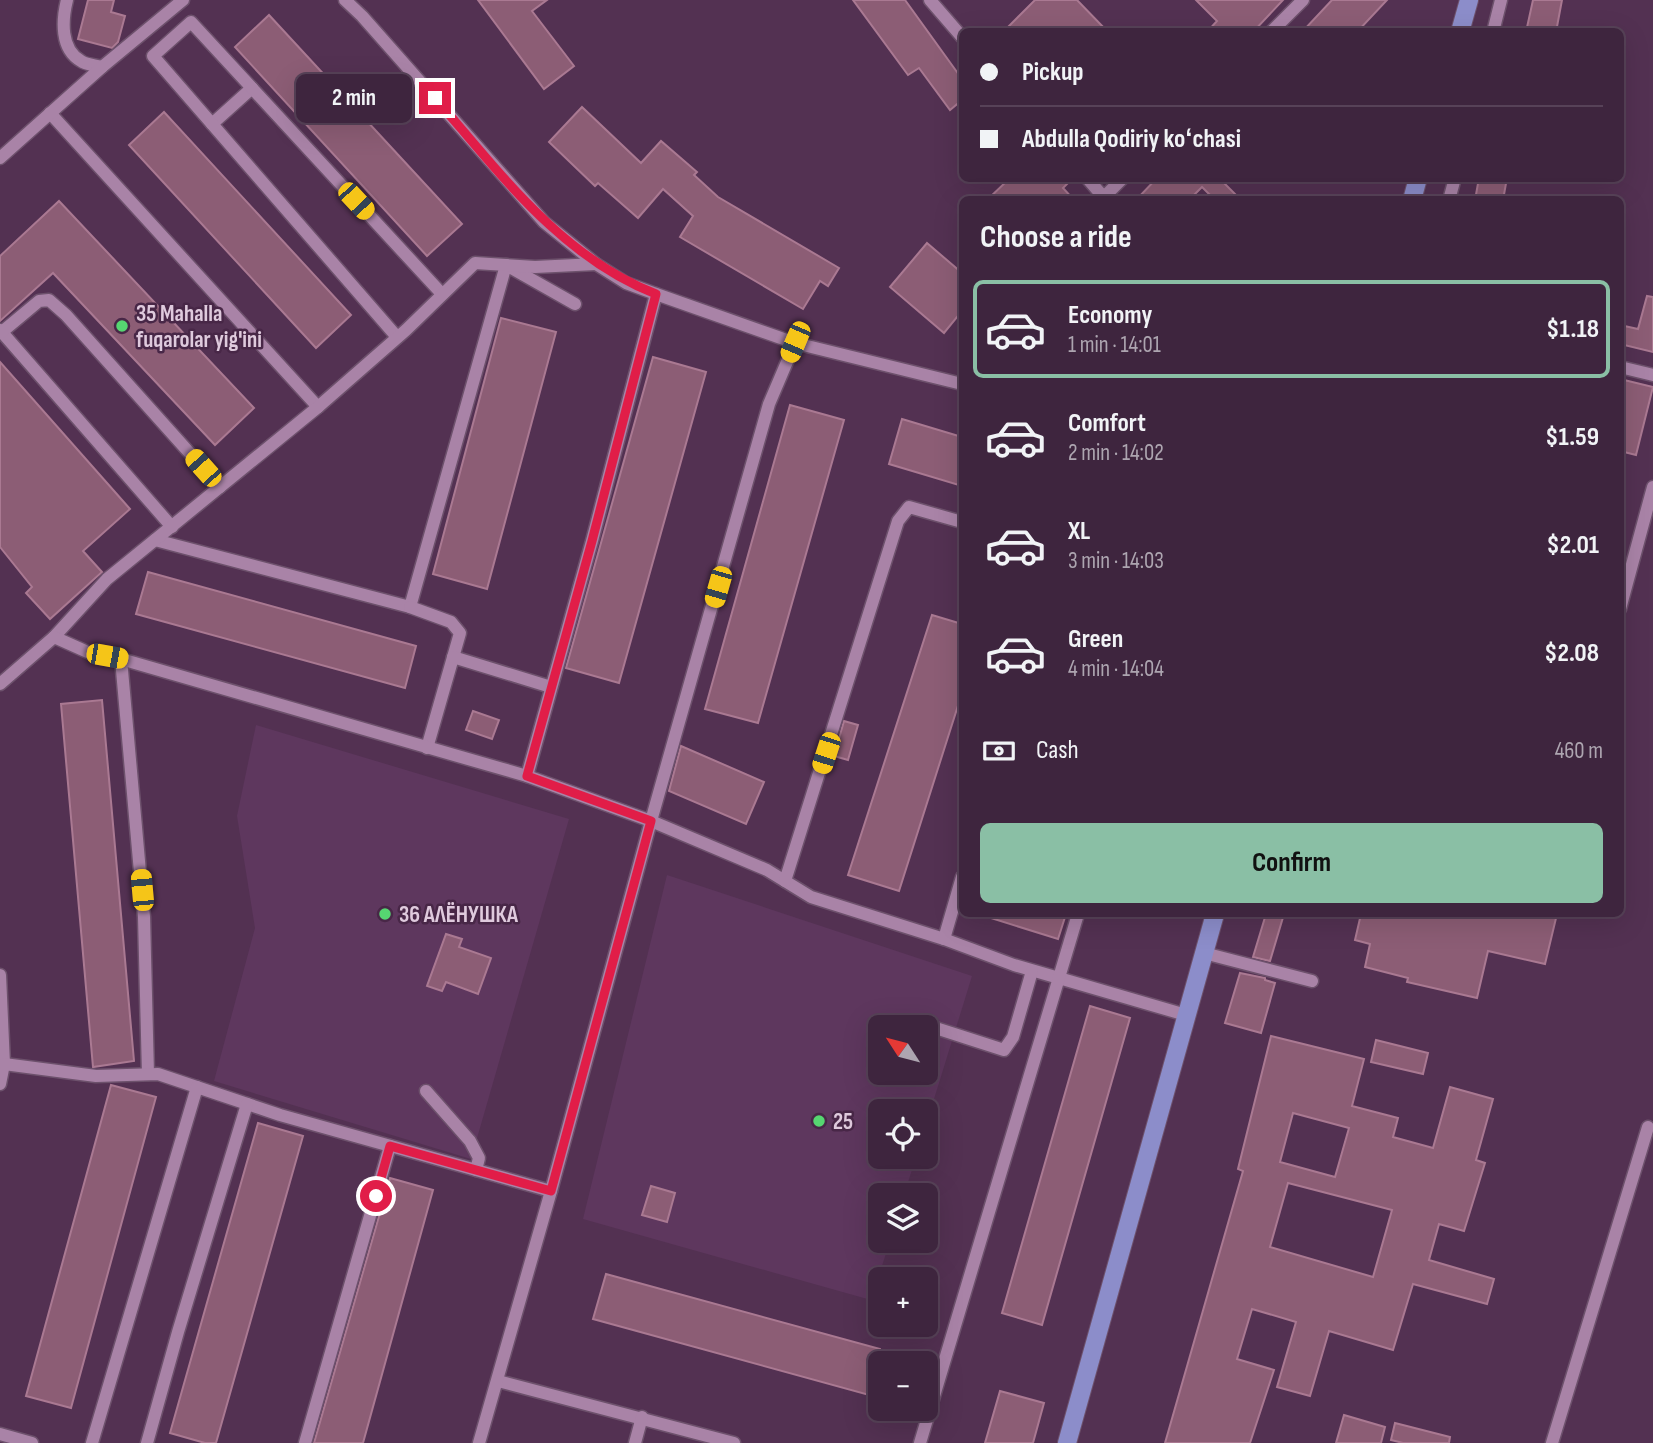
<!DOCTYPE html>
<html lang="en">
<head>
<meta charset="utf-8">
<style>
  :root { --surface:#3e253e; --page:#452d45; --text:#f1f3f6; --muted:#ada5b0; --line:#574258; --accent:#8abfa5 }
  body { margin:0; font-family:"Sofia Sans Condensed",sans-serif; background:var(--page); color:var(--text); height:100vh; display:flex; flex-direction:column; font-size:26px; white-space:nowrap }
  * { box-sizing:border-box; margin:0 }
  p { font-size:23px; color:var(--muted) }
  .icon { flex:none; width:38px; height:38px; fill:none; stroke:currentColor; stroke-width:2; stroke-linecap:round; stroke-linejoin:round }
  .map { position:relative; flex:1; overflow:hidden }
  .side { position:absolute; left:959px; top:196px; width:665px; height:721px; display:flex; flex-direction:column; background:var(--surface); border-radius:10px; box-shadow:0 7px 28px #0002,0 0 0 2px var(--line) }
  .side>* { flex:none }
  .hud { position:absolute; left:959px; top:28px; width:665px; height:154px; border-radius:10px; box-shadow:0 7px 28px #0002,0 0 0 2px var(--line); display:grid; align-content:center; height:154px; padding:0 21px; background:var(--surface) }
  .needle { width:46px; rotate:306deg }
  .tools { position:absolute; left:868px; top:1015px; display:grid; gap:14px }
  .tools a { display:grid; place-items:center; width:70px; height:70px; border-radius:10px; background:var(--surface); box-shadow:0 7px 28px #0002,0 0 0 2px var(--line); font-size:35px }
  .end { position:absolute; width:32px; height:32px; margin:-16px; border:9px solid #e11d48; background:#fff; box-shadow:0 0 0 4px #fff }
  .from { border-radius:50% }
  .bubble { position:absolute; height:49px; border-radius:10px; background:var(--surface); box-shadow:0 7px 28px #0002,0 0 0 2px var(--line); font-size:23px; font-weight:700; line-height:49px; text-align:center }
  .car { position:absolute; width:21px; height:42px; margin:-21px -10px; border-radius:9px; box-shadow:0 0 5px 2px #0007; background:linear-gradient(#f5c518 24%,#345 0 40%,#f5c518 0 76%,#345 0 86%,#f5c518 0) }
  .hud b { display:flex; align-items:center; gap:24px; height:66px; font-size:26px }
  .hud b+b { border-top:2px solid var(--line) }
  .hud i { width:18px; height:18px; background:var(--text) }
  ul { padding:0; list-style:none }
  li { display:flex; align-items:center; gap:21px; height:98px; margin:0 14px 10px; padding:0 7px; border:4px solid transparent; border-radius:10px }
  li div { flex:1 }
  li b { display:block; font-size:26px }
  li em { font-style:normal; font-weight:700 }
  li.selected { border-color:var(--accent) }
  li>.icon { width:63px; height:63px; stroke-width:1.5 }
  h2 { padding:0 21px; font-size:32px; line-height:84px }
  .pay { display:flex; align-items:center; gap:18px; height:77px; padding:0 21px; font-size:26px }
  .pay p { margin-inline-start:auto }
  .button { display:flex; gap:14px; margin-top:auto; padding:14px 21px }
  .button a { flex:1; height:80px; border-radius:10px; background:var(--accent); color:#111; font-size:28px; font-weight:700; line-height:80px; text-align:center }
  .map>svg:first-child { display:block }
</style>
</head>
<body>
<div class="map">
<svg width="1653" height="1443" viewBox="0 0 1653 1443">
  <rect width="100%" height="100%" fill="#533152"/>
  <g fill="#5e375e" fill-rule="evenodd">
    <path d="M256,725L569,819L471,1159L214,1081L255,928L237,816Z"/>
    <path d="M667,875L972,976L926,1125V1111H880V1157H916L904,1195H880V1241H890L871,1300L583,1219ZM880,1027H926V1073H880Z"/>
  </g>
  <g fill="#8c5d75" stroke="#aa7992" stroke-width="2" fill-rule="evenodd">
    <path d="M88,0H114L111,12L125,16L118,42L112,48L78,39Z"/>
    <path d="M478,0H547L532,11L574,66L544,89Z"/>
    <path d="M853,0H905L962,79V100L950,110L919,68L908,75Z"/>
    <path d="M1035,0H1077L1108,32H1003Z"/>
    <path d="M1196,0H1283L1253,32H1207L1217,21Z"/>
    <path d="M1332,0H1387L1357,32H1302Z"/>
    <path d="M1533,0H1562L1556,32H1526Z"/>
    <path d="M269,15L462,224L427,256L235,47Z"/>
    <path d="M582,107L641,163L661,141L697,172L694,175L718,197L839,268L828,286L820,281L803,309L680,237L693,216L663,189L638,218L598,183L595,186L549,142Z"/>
    <path d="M164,112L351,315L316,348L129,145Z"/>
    <path d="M1010,178H1073L1063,188L1074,200H987Z"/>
    <path d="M1157,178H1219L1241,200H1215L1202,187L1189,200H1136Z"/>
    <path d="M1479,178H1507L1503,200H1475Z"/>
    <path d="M59,201L254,408L215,445L53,273L0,321V256Z"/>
    <path d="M927,243L962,273V311L944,333L890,287Z"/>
    <path d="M1647,296L1653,297V352L1620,344V325L1638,329Z"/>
    <path d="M501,318L556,332L487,589L433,574Z"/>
    <path d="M653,357L706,372L619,683L566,668Z"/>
    <path d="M0,362L130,509L83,551L102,572L50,619L26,593L32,587L0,547Z"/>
    <path d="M1620,379L1653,387L1636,455L1620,451Z"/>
    <path d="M790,405L844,420L758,723L705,709Z"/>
    <path d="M902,419L962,437V486L889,464Z"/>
    <path d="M148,572L416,646L405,688L136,614Z"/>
    <path d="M932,615L962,624V693L899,891L848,875Z"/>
    <path d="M102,700L134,1061L93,1067L61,704Z"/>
    <path d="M473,711L499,720L492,739L466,730Z"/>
    <path d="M844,721L858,725L848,760L834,756Z"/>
    <path d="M681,746L764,782L746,824L669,791Z"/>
    <path d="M991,914H1066L1058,939L991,918Z"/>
    <path d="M1266,914H1284L1270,961L1253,957Z"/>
    <path d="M1361,914H1557L1545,964L1488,951L1477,998L1407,982L1408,978L1365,967L1370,944L1355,940Z"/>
    <path d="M446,934L462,939L459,947L491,958L478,994L446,982L442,991L427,986Z"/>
    <path d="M1240,973L1265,978V980L1275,983L1261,1033L1225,1023Z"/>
    <path d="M1090,1006L1130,1018L1042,1325L1002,1313Z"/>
    <path d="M1271,1036L1364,1059L1352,1106L1398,1118L1393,1137L1433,1148L1450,1087L1493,1099L1476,1160L1485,1163L1464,1231L1439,1224L1429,1260L1494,1279L1487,1304L1413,1284L1393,1350L1329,1331L1310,1396L1277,1387L1296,1322L1252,1309L1237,1359L1274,1370L1250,1443H1165L1243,1171L1238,1169ZM1293,1113L1349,1128L1335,1177L1280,1162ZM1288,1183L1392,1210L1373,1277L1270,1247Z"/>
    <path d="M1376,1040L1428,1053L1423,1074L1371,1062Z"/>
    <path d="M111,1085L156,1097L71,1408L26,1396Z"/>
    <path d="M258,1123L303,1136L216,1443H205L170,1433Z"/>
    <path d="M390,1178L433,1190L363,1443H314Z"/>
    <path d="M651,1186L675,1193L667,1222L642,1215Z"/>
    <path d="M606,1274L880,1349V1398L593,1319Z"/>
    <path d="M1000,1391L1044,1403L1033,1443H985Z"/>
    <path d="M1344,1415L1385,1427L1381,1443H1336Z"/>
    <path d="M1395,1423L1450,1437L1449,1443H1403L1391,1440Z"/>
  </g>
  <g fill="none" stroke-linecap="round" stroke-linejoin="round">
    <g stroke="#6d516c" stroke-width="15">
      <g id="minor">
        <path d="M67,0C62,20 60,49 81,61C86,65 96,65 102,67"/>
        <path d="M345,0L362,16L544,222L596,264L626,283L656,294L795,343L962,384"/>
        <path d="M930,0L962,37"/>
        <path d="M1271,32L1303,0"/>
        <path d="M1493,32L1501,0"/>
        <path d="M50,113L318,407"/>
        <path d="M212,124L252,88"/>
        <path d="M0,158L102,67L183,0"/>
        <path d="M1087,178L1106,200"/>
        <path d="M1104,197L1123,178"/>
        <path d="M1449,200L1455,178"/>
        <path d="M0,330L172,527"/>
        <path d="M2,332L39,301L49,300L66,315L220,487"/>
        <path d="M397,337L153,56L191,22L442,294"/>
        <path d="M1620,367L1653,375"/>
        <path d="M155,540L410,607L506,265L575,304"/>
        <path d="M410,607L451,622L460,633L427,748"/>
        <path d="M1620,609L1653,487"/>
        <path d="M54,637L107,579L318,407L406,330L475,263L535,267L596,264"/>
        <path d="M453,657L551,687"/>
        <path d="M121,659L144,917L148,1074"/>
        <path d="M0,684L54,637L92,654L121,659L527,776L651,821L767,870L811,897L944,939L1014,965L1186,1015"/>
        <path d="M527,776L592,541L656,294"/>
        <path d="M785,881L898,521L909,507L962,522"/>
        <path d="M944,939L962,877"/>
        <path d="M1204,953L1312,981"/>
        <path d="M0,975L4,1064L0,1084"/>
        <path d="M917,1022L1004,1050L1013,1037L1032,971"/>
        <path d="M4,1064L96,1076L158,1074L280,1115L551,1191"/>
        <path d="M426,1091L470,1141L479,1158L476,1170"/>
        <path d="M498,1381L734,1443"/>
        <path d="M0,1434L32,1443"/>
        <path d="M92,1443L197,1087"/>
        <path d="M147,1443L178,1332L247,1104"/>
        <path d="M305,1443L390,1146"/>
        <path d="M479,1443L551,1191L651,821L769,404L795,343"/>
        <path d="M635,1443L642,1417"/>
        <path d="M920,1443L1078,914"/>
        <path d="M1552,1443L1648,1127"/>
      </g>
    </g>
    <g stroke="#6d516c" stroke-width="20">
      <g id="major">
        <path d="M1460,32L1469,0"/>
        <path d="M1412,200L1418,178"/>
        <path d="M1067,1443L1215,914"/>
      </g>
    </g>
    <use href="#minor" stroke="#a983a7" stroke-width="12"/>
    <use href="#major" stroke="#8c8dca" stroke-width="18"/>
  </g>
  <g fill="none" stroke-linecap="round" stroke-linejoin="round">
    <path stroke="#e11d48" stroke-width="9" d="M376,1196L390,1146L551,1191L651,821L527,776L592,541L656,294C561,257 500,173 435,98"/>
  </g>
  <g fill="#56d671" stroke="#482747" stroke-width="2.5">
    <circle cx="122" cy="326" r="7"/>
    <circle cx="385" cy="914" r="7"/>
    <circle cx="819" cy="1121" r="7"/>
  </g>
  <g text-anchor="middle" stroke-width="5" stroke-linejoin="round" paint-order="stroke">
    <g font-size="23" font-weight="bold" fill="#dfcadd" stroke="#482747" text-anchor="start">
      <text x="136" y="321">35 Mahalla<tspan x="136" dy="26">fuqarolar yig'ini</tspan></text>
      <text x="399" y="922">36 АЛЁНУШКА</text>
      <text x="833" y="1129">25</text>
    </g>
  </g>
</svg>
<div class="tools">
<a><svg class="needle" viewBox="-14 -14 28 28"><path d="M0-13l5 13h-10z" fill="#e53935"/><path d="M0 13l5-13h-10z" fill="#ada5b0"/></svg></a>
<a><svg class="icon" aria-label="locate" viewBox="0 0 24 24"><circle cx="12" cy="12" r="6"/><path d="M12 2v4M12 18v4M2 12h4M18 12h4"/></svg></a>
<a><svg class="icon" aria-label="layers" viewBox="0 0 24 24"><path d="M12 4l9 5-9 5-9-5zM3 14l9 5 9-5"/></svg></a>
<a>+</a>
<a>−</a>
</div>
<i class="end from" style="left:376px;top:1196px"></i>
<i class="end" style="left:435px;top:98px"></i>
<div class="bubble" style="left:296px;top:74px;width:116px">2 min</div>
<i class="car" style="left:356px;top:201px;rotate:137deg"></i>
<i class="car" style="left:795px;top:342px;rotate:203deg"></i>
<i class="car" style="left:203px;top:468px;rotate:318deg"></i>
<i class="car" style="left:718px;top:587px;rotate:196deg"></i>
<i class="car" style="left:107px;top:656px;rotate:100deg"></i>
<i class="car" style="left:826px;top:753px;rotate:198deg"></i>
<i class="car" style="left:142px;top:890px;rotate:355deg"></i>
<div class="hud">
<b><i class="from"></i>Pickup</b>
<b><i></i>Abdulla Qodiriy koʻchasi</b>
</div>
<section class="side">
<h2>Choose a ride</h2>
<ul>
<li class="selected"><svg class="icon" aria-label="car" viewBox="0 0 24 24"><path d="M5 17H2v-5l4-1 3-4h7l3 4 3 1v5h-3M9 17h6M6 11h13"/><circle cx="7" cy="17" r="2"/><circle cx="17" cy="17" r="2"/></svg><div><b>Economy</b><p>1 min · 14:01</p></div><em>$1.18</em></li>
<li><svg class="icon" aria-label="car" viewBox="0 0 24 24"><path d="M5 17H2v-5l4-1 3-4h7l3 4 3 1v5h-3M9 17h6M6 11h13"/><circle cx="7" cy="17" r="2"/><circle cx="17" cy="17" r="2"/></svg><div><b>Comfort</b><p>2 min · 14:02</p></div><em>$1.59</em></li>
<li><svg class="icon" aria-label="car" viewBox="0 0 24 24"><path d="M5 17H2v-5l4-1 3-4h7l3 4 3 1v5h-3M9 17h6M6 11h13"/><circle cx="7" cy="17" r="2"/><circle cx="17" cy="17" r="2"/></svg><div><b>XL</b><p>3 min · 14:03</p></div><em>$2.01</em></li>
<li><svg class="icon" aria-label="car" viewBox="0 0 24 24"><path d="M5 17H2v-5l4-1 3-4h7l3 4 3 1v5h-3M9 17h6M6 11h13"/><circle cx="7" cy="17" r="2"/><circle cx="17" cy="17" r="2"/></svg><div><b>Green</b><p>4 min · 14:04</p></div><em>$2.08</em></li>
</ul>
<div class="pay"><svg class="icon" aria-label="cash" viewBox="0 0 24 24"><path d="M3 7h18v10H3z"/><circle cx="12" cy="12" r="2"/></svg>Cash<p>460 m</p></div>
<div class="button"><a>Confirm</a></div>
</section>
</div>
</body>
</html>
